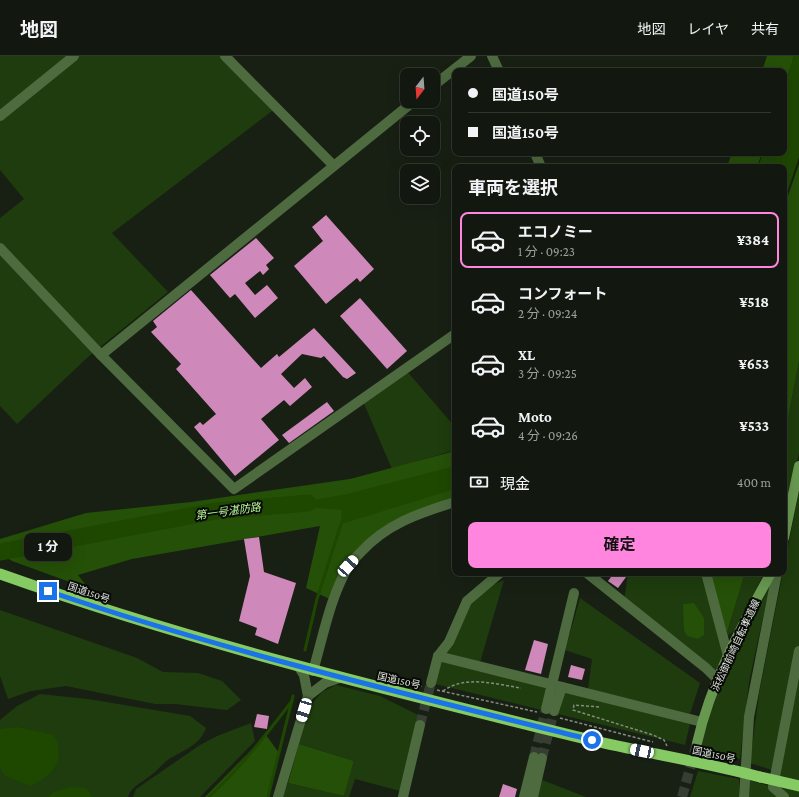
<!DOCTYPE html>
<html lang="ja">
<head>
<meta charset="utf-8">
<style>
  :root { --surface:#12180f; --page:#1b2118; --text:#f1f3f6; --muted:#9ca09e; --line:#31372f; --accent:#ff85df }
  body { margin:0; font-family:"Crimson Pro","Noto Sans JP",serif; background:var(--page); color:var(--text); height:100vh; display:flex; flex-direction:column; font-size:15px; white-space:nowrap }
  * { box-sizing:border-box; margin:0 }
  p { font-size:13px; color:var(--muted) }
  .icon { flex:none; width:22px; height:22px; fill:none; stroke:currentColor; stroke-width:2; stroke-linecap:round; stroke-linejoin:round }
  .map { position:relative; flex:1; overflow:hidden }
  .sheet { position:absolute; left:452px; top:108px; width:335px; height:412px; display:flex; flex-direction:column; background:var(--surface); border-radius:8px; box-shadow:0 4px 16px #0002,0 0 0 1px var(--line) }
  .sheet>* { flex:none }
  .banner { position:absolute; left:452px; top:12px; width:335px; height:88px; border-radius:8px; box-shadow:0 4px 16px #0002,0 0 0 1px var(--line); display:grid; align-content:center; height:88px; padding:0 16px; background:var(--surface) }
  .needle { width:26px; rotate:197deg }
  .buttons { position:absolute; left:400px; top:12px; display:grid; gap:8px }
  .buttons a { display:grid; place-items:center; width:40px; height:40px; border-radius:8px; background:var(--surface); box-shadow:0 4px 16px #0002,0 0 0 1px var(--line); font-size:20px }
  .end { position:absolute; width:18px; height:18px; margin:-9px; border:5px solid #1a73e8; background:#fff; box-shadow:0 0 0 2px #fff }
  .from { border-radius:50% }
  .bubble { position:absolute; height:28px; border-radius:8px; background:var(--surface); box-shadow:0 4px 16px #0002,0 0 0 1px var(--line); font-size:13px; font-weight:700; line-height:28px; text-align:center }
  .car { position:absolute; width:12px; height:24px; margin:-12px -6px; border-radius:5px; box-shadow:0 0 3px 1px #0007; background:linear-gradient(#fff 24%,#345 0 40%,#fff 0 76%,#345 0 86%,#fff 0) }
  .banner b { display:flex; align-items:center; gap:14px; height:38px; font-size:15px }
  .banner b+b { border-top:1px solid var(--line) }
  .banner i { width:10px; height:10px; background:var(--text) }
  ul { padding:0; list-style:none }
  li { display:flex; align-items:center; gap:12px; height:56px; margin:0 8px 6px; padding:0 8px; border:2px solid transparent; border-radius:8px }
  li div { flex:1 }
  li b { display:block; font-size:15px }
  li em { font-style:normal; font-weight:700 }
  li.current { border-color:var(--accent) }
  li>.icon { width:36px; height:36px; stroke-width:1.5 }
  h2 { padding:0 16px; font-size:18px; line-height:48px }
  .pay { display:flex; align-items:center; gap:10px; height:44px; padding:0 16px; font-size:15px }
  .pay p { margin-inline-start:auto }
  .button { display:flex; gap:8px; margin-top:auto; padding:8px 16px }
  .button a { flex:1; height:46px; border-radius:8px; background:var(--accent); color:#111; font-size:16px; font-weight:700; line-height:46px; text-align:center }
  header { display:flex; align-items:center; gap:24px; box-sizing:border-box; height:56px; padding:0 20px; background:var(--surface); border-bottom:1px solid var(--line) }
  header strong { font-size:19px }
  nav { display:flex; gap:22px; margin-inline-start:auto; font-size:14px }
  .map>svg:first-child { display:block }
</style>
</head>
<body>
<header>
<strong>地図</strong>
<nav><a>地図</a><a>レイヤ</a><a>共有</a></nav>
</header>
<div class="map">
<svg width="799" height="741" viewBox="0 0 799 741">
  <rect width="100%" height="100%" fill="#182014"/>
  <g fill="#1e3c0d">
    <path d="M0,0H225L276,52L112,177L168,236L88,301L17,368L0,350V162L24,143L0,114Z"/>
    <path d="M799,305V397L784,462V383Z"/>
    <path d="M405,313L455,371V394L392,413L362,343Z"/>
    <path d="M799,435V741H749V724L773,731L775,715L750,707L759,638Z"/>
    <path d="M628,517H706L726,594L714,620L624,546Z"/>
    <path d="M745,517H764L735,574L726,581Z"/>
    <path d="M504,524L479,610L690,668L685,689L431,627L467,545L481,534Z"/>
    <path d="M770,529L749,626L740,703L699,693L718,636Z"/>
    <path d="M580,542L700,627L690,658L588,633L592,603L565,594Z"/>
    <path d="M0,554L137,602L163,616L198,617L222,625L241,644L227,654L175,648H155L66,630L31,635L8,643L0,620Z"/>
    <path d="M336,629L380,640L422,661L414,677L404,736L355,723L349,741H282L288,727L344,740L354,705L299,688L310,650L322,636Z"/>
    <path d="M40,638L88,643L190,660L206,672C200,689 184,694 169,703C162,708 157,715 150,720C142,726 131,731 128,741H0V664L17,650Z"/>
    <path d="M251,667L255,685L200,741H133L136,733L200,689L217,680Z"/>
    <path d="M698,715L739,723V741H690Z"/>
    <path d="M537,722L586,741H533Z"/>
  </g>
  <g fill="#255008">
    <path d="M767,0H794L784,33V15H762Z"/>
    <path d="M732,97H762L757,111H727Z"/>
    <path d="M799,108V305L784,383V151Z"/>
    <path d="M455,395V444L394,467L365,491L334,545L306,532L320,470L132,503L78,519L89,533L12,505L0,497V483L86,457L191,446L322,427L350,423Z"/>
    <path d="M710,517H745L727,577Z"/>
    <path d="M694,547L704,562V579L698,583L687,580L684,574L683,548Z"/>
    <path d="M266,679L279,697L268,741H205Z"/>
    <path d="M299,688L354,705L344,740L288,727Z"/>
  </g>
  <g fill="#1e4800">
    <path d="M794,0H799V101L784,146V111H758L763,97H784V33Z"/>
    <path d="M455,410V433L341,468L342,454L285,449L347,438Z"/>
    <path d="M17,671L54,679C67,704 52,720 30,730L4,719L0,711V673Z"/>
    <path d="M70,731L86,732L93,741H48L54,736Z"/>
  </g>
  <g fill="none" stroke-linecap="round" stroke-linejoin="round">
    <g stroke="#1e4800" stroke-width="3">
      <path d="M305,594L317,543L342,465"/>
      <path d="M209,741C240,712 266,679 292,645"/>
      <path d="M268,741L293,640"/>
    </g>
    <path stroke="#1e4800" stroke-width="17" d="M1,496L216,455L308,447"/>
  </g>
  <g fill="#cf88ba">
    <path d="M326,159L374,213L360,226L357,222L326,248L294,210L323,185L312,171Z"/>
    <path d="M256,182L274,202L266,209L269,213L263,219L260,215L245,227L255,239L267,229L278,242L255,262L235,238L230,242L210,219Z"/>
    <path d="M191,234L261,312L277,298L279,301L314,272L356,317L347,323L343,321L324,300L321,302L302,298L281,318L294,332L305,322L312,331L290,350L284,344L261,363L279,384L235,420L194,371L200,366L203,369L216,358L176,313L181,308L151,276L157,271L153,265Z"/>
    <path d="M360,242L407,295L387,313L340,260Z"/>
    <path d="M327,346L334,355L289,387L282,379Z"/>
    <path d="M259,481L264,516L296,527L278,588L255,579L257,572L239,565L250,520L244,483Z"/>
    <path d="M614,517H629L618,532L608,525Z"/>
    <path d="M534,584L548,588L541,618L525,614Z"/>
    <path d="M571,609L585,613L582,624L568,621Z"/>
    <path d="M257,658L269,660L267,673L254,671Z"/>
    <path d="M503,728L517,733L515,741H499Z"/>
  </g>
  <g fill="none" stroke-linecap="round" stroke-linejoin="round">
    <g stroke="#363d32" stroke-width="10" stroke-dasharray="10 5" stroke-linecap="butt">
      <path d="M420,669L431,627"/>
      <path d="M534,701L546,653"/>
      <path d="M542,702L554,655"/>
    </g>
    <path stroke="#363d32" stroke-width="10" stroke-dasharray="10 5" stroke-linecap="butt" d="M682,741L697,687"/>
    <g stroke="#858b81" stroke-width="1.5" stroke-dasharray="3 2" stroke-linecap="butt">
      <path d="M414,629L422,630"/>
      <path d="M437,634L537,656"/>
      <path d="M443,635C465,619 495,628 521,632"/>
      <path d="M599,651L574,649L573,654L653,679L664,684L667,690"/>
      <path d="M560,662L653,686"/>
    </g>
    <g stroke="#4d6b3f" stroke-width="10">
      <path d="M225,0L333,109"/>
      <path d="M433,30L471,0"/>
      <path d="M0,192L101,299L234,433L455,278"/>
      <path d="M101,299L414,45"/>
      <path d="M587,517L706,612L717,623"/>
      <path d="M438,600L702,666"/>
      <path d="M431,627L438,600L449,586L467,545L500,517"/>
      <path d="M546,653L574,537"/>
      <path d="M554,655L562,631"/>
      <path d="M403,741L420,669"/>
      <path d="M524,741L534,701"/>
      <path d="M533,741L542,702"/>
      <path d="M744,741L749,661L777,517"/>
      <path d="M784,741L773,731L799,595"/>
    </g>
    <g stroke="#4d6b3f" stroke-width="10">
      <path d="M492,0L499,15"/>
      <path d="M0,60L74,0"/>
      <path d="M535,97L541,111"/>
      <path d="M706,517L728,600"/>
      <path d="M313,615C323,581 330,542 348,511C351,506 356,501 360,497C386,468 419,457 455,446"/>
      <path d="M308,640L325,627L339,622"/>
      <path d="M278,741L308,640L304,619L299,611"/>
    </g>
    <g stroke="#689850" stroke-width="10">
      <path d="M784,482L799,410"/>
      <path d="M697,687C711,626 741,571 771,517"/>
    </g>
    <path stroke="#85ca62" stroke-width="11" d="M0,518C194,587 391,635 590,684C647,697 704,706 760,721"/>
    <path stroke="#85ca62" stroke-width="11" d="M760,721L799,730"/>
  </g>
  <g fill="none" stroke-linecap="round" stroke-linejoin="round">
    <path stroke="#1a73e8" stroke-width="5" d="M48,535C227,596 409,639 592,684"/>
  </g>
  <g text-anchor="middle" stroke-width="4" stroke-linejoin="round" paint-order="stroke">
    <g font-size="10" fill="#dee3db" stroke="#060905">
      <text transform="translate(89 536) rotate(19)" y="4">国道150号</text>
      <text transform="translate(735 589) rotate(-65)" y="4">浜松御前崎自転車道線</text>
      <text transform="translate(399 624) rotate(13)" y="4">国道150号</text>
      <text transform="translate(714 698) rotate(12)" y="4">国道150号</text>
    </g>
    <g font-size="11" font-style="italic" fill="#b7f699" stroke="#060905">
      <text transform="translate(228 455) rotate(-8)" y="4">第一号湛防路</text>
    </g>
  </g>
</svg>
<div class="buttons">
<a><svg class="needle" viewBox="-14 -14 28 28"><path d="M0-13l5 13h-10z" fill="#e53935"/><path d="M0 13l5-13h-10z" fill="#9ca09e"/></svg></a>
<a><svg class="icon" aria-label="locate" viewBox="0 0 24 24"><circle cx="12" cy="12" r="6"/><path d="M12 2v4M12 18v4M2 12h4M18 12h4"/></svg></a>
<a><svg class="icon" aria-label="layers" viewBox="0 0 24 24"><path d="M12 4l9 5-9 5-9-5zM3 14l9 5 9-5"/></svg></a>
</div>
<i class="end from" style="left:592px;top:684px"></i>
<i class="end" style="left:48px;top:535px"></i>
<div class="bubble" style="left:24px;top:477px;width:48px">1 分</div>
<i class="car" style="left:348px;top:510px;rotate:42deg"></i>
<i class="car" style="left:304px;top:654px;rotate:197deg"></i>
<i class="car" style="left:642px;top:695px;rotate:282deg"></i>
<div class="banner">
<b><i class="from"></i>国道150号</b>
<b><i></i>国道150号</b>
</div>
<section class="sheet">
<h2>車両を選択</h2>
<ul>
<li class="current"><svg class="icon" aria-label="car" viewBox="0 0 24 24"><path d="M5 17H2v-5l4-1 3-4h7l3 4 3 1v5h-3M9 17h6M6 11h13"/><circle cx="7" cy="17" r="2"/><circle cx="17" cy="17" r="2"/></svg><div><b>エコノミー</b><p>1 分 · 09:23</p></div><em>¥384</em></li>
<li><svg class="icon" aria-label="car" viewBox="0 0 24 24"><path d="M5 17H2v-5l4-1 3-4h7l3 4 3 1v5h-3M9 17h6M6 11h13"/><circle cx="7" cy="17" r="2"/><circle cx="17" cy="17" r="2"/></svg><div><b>コンフォート</b><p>2 分 · 09:24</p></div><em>¥518</em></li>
<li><svg class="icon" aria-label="car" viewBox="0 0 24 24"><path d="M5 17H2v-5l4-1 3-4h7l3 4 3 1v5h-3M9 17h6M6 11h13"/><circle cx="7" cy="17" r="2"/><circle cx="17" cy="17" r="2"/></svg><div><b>XL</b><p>3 分 · 09:25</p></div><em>¥653</em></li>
<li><svg class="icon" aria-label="car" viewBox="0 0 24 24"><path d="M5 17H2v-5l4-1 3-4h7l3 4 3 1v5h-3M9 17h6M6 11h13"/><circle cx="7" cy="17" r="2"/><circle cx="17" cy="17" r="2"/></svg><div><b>Moto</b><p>4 分 · 09:26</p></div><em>¥533</em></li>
</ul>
<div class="pay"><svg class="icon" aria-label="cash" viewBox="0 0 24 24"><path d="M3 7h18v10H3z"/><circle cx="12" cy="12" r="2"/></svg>現金<p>400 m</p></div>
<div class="button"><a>確定</a></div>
</section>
</div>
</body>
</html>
